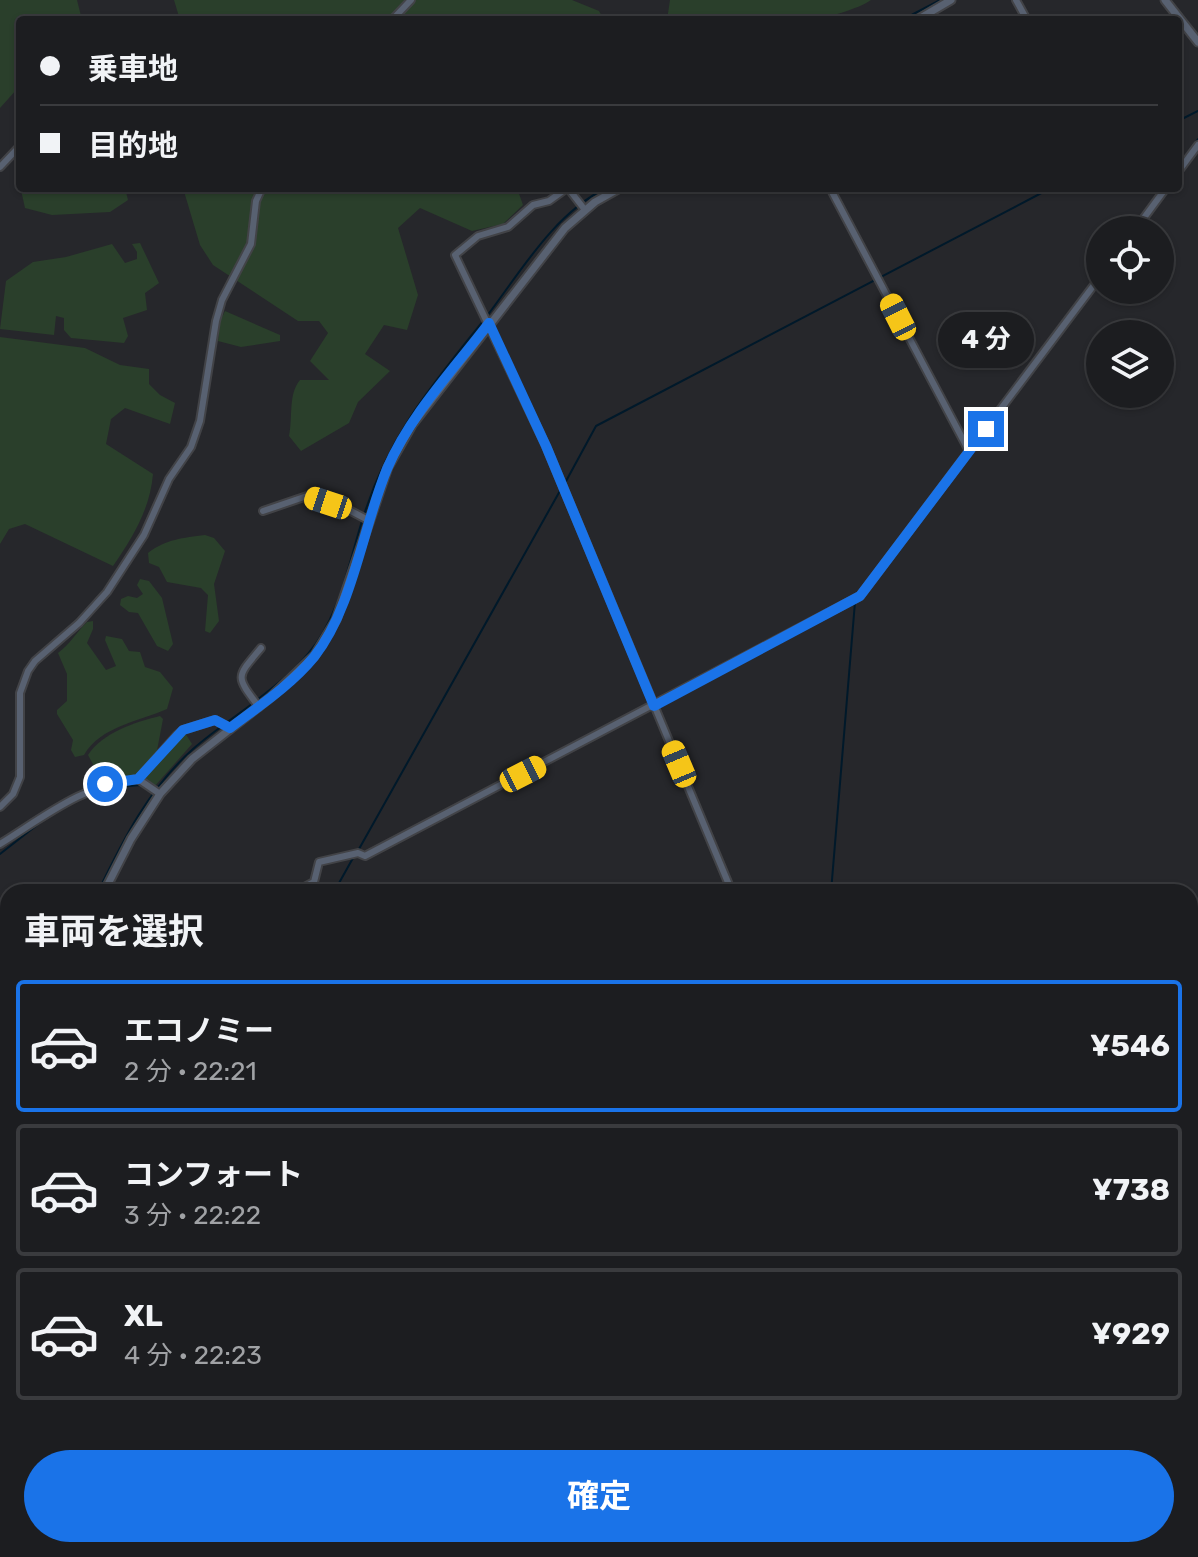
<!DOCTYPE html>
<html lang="ja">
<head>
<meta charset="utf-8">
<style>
  :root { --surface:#1c1d20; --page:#292a2d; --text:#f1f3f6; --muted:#a0a2a5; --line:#3a3b3e; --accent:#1a73e8 }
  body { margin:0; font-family:Rubik,"Noto Sans JP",sans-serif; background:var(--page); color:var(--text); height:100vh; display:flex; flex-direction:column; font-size:30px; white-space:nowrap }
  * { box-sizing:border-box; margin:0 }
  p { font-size:26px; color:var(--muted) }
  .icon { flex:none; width:44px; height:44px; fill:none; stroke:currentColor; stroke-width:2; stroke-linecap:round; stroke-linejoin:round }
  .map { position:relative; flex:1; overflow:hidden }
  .panel { position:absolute; left:0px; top:884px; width:1198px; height:674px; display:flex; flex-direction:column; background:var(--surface); border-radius:24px 24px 0 0; box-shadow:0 2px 6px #0004,0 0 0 2px var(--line) }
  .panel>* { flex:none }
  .hud { position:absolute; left:16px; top:16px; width:1166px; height:176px; border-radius:8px; box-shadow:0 2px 6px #0004,0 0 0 2px var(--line); display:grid; align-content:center; height:176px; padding:0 24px; background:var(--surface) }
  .fabs { position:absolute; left:1086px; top:216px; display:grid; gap:16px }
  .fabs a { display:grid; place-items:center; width:88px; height:88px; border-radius:50%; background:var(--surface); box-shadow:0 2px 6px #0004,0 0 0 2px var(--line); font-size:40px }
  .end { position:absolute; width:36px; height:36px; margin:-18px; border:10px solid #1a73e8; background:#fff; box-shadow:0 0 0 4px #fff }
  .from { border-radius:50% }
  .bubble { position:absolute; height:56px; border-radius:28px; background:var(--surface); box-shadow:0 2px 6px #0004,0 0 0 2px var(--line); font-size:26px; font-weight:700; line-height:56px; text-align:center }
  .car { position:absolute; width:24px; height:48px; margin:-24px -12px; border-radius:10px; box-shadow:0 0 6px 2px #0007; background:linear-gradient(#f5c518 24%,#345 0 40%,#f5c518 0 76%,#345 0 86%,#f5c518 0) }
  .hud b { display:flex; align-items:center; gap:28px; height:76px; font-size:30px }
  .hud b+b { border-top:2px solid var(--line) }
  .hud i { width:20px; height:20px; background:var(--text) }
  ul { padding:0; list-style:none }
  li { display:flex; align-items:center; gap:24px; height:132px; margin:0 16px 12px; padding:0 8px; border:4px solid var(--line); border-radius:8px }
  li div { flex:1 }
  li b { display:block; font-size:30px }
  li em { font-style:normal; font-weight:700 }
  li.active { border-color:var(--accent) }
  li>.icon { width:72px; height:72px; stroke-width:1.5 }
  h2 { padding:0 24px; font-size:36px; line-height:96px }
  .primary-button { display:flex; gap:16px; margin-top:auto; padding:16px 24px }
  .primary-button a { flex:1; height:92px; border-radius:48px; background:var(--accent); color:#fff; font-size:32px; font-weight:700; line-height:92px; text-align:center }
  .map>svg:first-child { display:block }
</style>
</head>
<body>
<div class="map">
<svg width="1198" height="1557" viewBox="0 0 1198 1557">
  <rect width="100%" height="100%" fill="#26272b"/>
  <g fill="#2a3f2b">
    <path d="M0,0H77L82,20H20V90L17,89L0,108Z"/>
    <path d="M174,0H572L599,11L604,20H180Z"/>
    <path d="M670,0H871C859,9 813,23 799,20C797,20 788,15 786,14C775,21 763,23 750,17L746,20H667Z"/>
    <path d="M23,188H125L128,200L110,212L52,215L25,208L21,190Z"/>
    <path d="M183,188H517L523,205L503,224L472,231L420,208L398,228L418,295L407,330L384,325L365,354L390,371L358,402L349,423L301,451L289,436C293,417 288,394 300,380H329L310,361L328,333L319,321H298L213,265L200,245Z"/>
    <path d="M140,243L159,283L145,293L147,310L123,318L128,336L124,343L71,338L64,330V318L56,316L54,335L0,329L6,281L33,262L66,257L112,244L125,263L137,259V252L132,244Z"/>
    <path d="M225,311L280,335V341L241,347L218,341L220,321Z"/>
    <path d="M0,337L85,348L120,365L149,369V384L160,395L175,403L170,424L125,408L111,419L106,444L153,474C150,509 133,537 113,566L25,524L9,529L0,544Z"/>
    <path d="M205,535L214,538L225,551L214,584L219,621L210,633L205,631L208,595L201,588L167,582L159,567L149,563L148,553C166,539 183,538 205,535Z"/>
    <path d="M140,579L149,581L162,598L173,644L168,651L157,646L138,613L129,612L120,605L121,599L128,596L137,598L143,594L137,585Z"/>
    <path d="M93,621V629L87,643L106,670L116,666L105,640L106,636L122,639L129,651L140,652L145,667L160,672L173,688L167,709C138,722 101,726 84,755L75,757L71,750L73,740L57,714V710L67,701V674L58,653C70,644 76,633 87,622Z"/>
    <path d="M160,716L163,719L156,756L133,777L102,781L88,755C102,733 135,722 160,716Z"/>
    <path d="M185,733L192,744L154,787L145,778L180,735Z"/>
  </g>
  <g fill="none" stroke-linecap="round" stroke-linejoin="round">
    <g stroke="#00192a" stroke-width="2">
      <path d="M902,20L940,0"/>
      <path d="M1178,121L1198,111"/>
      <path d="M1178,166L1198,139"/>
      <path d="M1131,230L1162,188"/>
      <path d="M487,316C521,271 554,214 606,188"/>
      <path d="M969,446L1100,271"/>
      <path d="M945,478L966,451"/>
      <path d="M565,483L596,426L1051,188"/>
      <path d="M364,515C389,435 432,385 483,321"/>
      <path d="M857,596L874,572"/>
      <path d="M257,700C275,686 293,672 308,654C339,618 348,566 362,521"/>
      <path d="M109,788L140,785L152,793"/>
      <path d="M359,849L561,489"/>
      <path d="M0,854L46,818"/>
      <path d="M98,892C123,840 149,788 193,749C211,733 232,719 252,704"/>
      <path d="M334,892L353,858"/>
      <path d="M831,892L855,602"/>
      <path d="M0,1074L8,1064"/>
      <path d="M0,1237L8,1230"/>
      <path d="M1190,1530L1198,1528"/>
      <path d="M776,1557V1550"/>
      <path d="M1125,1557L1140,1550"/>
    </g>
    <g stroke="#424347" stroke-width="10">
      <g id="minor">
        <path d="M1016,0L1027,20"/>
        <path d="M392,20L411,0"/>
        <path d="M0,167L20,146"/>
        <path d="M1178,172L1198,145"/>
        <path d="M567,188L549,201L533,205L508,227L478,236L455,255L546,446L732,892"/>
        <path d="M568,188L585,210"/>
        <path d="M830,188L969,451"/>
        <path d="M1135,230L1166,188"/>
        <path d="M263,511L307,496L349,510L370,521"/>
        <path d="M259,707C235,675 236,678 261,648"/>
        <path d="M138,779L177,735L183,730L215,720L230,728"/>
        <path d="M0,807L13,794L20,777V693L28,671L35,661L79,623L107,592L144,535L169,479L191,447L200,421L216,321L222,300L251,244L256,201L262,188"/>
        <path d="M0,844C45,816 84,784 138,779L160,794"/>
        <path d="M295,892L314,882L319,862L358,853L365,856L860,596L1100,277"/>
        <path d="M0,1002L8,1008"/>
        <path d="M1190,1072L1198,1057"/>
        <path d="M1190,1143L1198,1129"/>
        <path d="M1190,1248L1198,1238"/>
        <path d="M0,1402L8,1400"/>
        <path d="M0,1457L8,1453"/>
        <path d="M641,1550L647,1557"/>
        <path d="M91,1557L105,1550"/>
        <path d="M153,1557L158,1550"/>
        <path d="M372,1557L386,1550"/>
        <path d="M771,1557V1550"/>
        <path d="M892,1557L897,1550"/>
      </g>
    </g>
    <g stroke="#424347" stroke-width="11">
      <g id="tertiary">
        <path d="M1165,0L1198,42"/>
        <path d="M917,20L951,0"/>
        <path d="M104,892L131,839L160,794L192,759L271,697L315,655L336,620L388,467L412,425L565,228L595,202L620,188"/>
        <path d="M0,1082L8,1074"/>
        <path d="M221,1557L224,1550"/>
        <path d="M230,1557L235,1550"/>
      </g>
    </g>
    <g stroke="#424347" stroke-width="14">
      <g id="trunk">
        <path d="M0,1419L8,1417"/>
        <path d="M0,1430L8,1428"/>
        <path d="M581,1550L590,1557"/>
        <path d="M606,1550L614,1557"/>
      </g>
    </g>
    <use href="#minor" stroke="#586171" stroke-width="6"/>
    <use href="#tertiary" stroke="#586171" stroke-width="7"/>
    <use href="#trunk" stroke="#90a6ca" stroke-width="10"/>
    <g stroke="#88898c" stroke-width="5">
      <g id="rail">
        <path d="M1190,1101L1198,1086"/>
        <path d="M1190,1261L1198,1250"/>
        <path d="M1190,1299L1198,1289"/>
        <path d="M1190,1525L1198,1523"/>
        <path d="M907,1557L912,1550"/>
        <path d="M973,1557L979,1550"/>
        <path d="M1112,1557L1126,1550"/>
      </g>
    </g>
    <use href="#rail" stroke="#1c1d21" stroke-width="2" stroke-dasharray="6" stroke-linecap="butt"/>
  </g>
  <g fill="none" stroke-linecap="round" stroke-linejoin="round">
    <path stroke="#1a73e8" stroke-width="10" d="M105,784L138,779L183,730L215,720L230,728C259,706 291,685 314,657C353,608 363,526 387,469C410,415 454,369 489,323L546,446L654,706L860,596L986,429"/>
  </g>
</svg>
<div class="fabs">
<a><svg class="icon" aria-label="locate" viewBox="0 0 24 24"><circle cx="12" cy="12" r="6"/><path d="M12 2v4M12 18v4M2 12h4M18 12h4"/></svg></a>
<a><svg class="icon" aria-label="layers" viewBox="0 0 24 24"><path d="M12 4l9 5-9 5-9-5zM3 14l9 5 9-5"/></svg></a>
</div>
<i class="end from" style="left:105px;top:784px"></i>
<i class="end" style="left:986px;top:429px"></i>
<div class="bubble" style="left:938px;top:312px;width:96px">4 分</div>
<i class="car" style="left:898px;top:317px;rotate:333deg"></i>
<i class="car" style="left:328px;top:503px;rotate:288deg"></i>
<i class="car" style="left:679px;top:764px;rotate:337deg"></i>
<i class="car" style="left:523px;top:774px;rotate:63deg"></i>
<div class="hud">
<b><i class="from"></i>乗車地</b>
<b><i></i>目的地</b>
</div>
<section class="panel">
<h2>車両を選択</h2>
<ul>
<li class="active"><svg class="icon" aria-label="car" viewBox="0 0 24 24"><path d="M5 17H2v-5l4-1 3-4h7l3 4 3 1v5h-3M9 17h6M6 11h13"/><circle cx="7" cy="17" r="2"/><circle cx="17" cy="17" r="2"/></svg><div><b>エコノミー</b><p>2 分 · 22:21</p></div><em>¥546</em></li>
<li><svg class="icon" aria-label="car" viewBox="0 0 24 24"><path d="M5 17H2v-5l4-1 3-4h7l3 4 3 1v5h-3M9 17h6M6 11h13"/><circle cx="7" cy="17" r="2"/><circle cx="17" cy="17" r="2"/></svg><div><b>コンフォート</b><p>3 分 · 22:22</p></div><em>¥738</em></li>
<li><svg class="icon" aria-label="car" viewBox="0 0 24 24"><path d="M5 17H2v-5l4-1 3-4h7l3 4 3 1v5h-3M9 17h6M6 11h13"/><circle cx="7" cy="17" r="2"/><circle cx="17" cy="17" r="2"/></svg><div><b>XL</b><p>4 分 · 22:23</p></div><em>¥929</em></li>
</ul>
<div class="primary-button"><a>確定</a></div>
</section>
</div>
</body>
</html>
